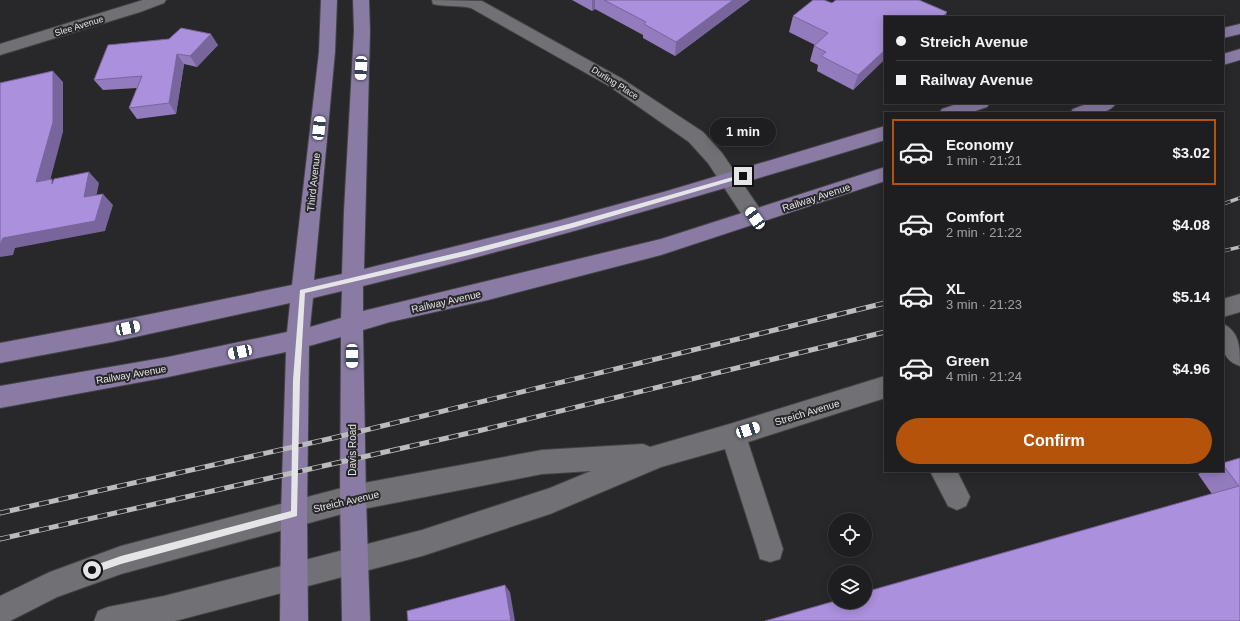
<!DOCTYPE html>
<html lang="en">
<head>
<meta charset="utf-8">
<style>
  :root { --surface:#1e1d20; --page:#2b2a2d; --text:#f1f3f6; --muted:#a1a2a5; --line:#3c3b3e; --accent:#b45309 }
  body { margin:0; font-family:Helvetica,sans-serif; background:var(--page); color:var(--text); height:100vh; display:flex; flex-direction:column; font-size:15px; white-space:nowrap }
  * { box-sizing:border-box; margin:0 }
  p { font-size:13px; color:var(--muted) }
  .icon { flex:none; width:22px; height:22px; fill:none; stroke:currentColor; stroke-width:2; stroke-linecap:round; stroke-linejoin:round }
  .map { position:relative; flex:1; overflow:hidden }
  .drawer { position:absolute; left:884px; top:112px; width:340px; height:360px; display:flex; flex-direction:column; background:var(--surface); border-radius:0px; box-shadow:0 2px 10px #0003,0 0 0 1px var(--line) }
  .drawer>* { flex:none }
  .top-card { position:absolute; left:884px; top:16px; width:340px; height:88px; border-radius:0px; box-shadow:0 2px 10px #0003,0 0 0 1px var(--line); display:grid; align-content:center; height:88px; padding:0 12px; background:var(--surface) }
  .controls { position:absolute; left:828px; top:513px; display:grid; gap:8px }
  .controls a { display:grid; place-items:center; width:44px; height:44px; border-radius:50%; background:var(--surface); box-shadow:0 2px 10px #0003,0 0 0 1px var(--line); font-size:20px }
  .end { position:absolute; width:18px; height:18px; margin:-9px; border:5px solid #e5e4e6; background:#111; box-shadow:0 0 0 2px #111 }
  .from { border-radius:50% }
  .bubble { position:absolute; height:28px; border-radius:14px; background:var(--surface); box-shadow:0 2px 10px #0003,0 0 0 1px var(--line); font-size:13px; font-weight:700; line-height:28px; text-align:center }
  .car { position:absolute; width:12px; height:24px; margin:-12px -6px; border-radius:5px; box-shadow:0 0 3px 1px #0007; background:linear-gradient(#fff 24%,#345 0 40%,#fff 0 76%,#345 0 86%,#fff 0) }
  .top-card b { display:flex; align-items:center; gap:14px; height:38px; font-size:15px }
  .top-card b+b { border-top:1px solid var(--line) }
  .top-card i { width:10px; height:10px; background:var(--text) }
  ul { padding:7px 0 0; list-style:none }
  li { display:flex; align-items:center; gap:12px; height:66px; margin:0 8px 6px; padding:0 4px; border:2px solid transparent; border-radius:0px }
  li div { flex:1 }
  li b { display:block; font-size:15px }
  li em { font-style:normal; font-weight:700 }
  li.selected { border-color:var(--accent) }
  li>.icon { width:36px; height:36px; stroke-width:1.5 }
  .action { display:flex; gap:8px; margin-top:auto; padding:8px 12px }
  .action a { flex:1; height:46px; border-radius:24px; background:var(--accent); color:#fff; font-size:16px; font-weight:700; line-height:46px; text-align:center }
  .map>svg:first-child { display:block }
</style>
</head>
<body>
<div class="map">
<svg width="1240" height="621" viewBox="0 0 1240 621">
  <rect width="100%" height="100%" fill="#28272a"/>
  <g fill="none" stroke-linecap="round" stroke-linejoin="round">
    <g stroke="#444346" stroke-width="2">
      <g id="minor">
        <path d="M143,0H166L164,3L140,12L0,55V44Z"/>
        <path d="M432,0L482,1L621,78L703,132L722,153L762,212L765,218L762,224L755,226L748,224L708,163L689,142L609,86L471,8C459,5 446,7 433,4Z"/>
        <path d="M1240,294V312L1223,317V299Z"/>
        <path d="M1223,324C1240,332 1240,348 1240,366C1219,359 1223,343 1223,324Z"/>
        <path d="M885,376V398L748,442L783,549L780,559L770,562L760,559L757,549L725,449L661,467L550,514L422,556L175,621H94L98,611L108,607L164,596L422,530L550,488L591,471L542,474L353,511L121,574L57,597L10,621H0V596L50,572L121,546L353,485L542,450L643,444L650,447L733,423Z"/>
        <path d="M930,471H957L970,497L966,506L957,510L948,506Z"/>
      </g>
    </g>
    <g stroke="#444346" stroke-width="2">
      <g id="major">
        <path d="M321,0H337L335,52L314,280L342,274L344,211L354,31L353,0H369L370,31L364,269L557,221L667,191L885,126V140C712,193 539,243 363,286V311L661,239L885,167V181L661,255L488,300L390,322L363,330L366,498L370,621H342L340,498L341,337L309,346L307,514L308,621H280L281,514L286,352L168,377L0,408V386L168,357L287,332L290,303L112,342L0,363V343L112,322L292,285L319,52ZM342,291L341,318L310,327L313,298Z"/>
        <path d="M1240,24V34L1223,38V28Z"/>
        <path d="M1240,49V60L1223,65V54Z"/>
        <path d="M960,103H990L987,107L969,113H939L942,109Z"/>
        <path d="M1089,103H1116C1108,117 1084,113 1070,113L1073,109Z"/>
      </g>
    </g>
    <use href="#minor" fill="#717074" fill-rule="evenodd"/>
    <use href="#major" fill="#897ba3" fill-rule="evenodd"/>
    <g stroke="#bbbabc" stroke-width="3.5">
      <g id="rail-far1">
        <path d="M1223,204L1240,198"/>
        <path d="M1223,251L1240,247"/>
      </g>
    </g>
    <g stroke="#bbbabc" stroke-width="5">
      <g id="rail">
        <path d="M0,513L333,438L885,303"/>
        <path d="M0,539L478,431L885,332"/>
      </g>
    </g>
    <use href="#rail-far1" stroke="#28272a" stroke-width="2.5" stroke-dasharray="8" stroke-linecap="butt"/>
    <use href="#rail" stroke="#28272a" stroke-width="3.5" stroke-dasharray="10" stroke-linecap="butt"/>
  </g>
  <circle fill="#898199" cx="731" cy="132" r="5"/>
  <g fill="#937cbe">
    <path d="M572,0H750L675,56L643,38V35L595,9L592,11Z"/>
    <path d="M832,3L947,12L945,17H885V59L853,90L817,71L818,65L810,61L814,46L815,45L789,32L793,16Z"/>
    <path d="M169,39L218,45L197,67L184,64L176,114L137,119L129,108L137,88L103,90L94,80Z"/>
    <path d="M1240,458V621L1212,494L1198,474L1205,471H1223V463Z"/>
  </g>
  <g fill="#78659b">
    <path d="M592,0H595V9L592,11Z"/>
    <path d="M733,0H750L675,56L676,42Z"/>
    <path d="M211,34L218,45L197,67L190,56Z"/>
    <path d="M885,50V59L853,90L858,75Z"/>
    <path d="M177,54L184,64L176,114L169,103Z"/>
    <path d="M53,71L63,82V132L47,192L36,182Z"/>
    <path d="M89,172L99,183L94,208L84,197Z"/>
    <path d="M103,194L113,205L105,231L15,248L13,255L0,257V245L3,238Z"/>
    <path d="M505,585L510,592L515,621H511Z"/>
  </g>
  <g fill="#ab90dd" stroke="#78659b">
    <path d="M604,0H733L676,42L644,24L646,22Z"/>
    <path d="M813,0H824L832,3L836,0H919L947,12L942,17H885V50L858,75L821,56L826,52L814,46L828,33L793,16Z"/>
    <path d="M181,28L211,34L190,56L177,54L169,103L129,108L142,76L94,80L108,45L169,39Z"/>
    <path d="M53,71V122L36,182L52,179V184L54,179L89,172L84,197L103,194L95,221L3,238L0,245V83Z"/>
    <path d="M1240,458V621H765L835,601V602H865V592L1239,486L1223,465V463Z"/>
    <path d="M505,585L511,621H408L407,611Z"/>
  </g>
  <path fill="#e5e4e6" d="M743,174L746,176L745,177L572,228L469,255L305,293L300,380L297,516L121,564L92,574L90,573V567L121,556L291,511L293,380L300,290L469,250L572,223Z"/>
  <g text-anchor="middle" stroke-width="4" stroke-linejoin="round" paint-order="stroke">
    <g font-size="9" fill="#e5e4e6" stroke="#28272a">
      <text transform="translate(79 26) rotate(-17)" y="3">Slee Avenue</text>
      <text transform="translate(615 83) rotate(32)" y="3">Durling Place</text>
    </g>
    <g font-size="10" fill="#e5e4e6" stroke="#28272a">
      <text transform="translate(313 182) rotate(-84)" y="4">Third Avenue</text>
      <text transform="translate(816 197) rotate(-18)" y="4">Railway Avenue</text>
      <text transform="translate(446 301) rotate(-13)" y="4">Railway Avenue</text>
      <text transform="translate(131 374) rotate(-10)" y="4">Railway Avenue</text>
      <text transform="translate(807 412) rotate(-17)" y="4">Streich Avenue</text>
      <text transform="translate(352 450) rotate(-90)" y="4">Davis Road</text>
      <text transform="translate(346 501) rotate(-13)" y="4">Streich Avenue</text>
    </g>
  </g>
</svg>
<div class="controls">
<a><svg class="icon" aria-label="locate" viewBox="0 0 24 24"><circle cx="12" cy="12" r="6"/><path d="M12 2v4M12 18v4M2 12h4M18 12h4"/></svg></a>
<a><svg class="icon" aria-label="layers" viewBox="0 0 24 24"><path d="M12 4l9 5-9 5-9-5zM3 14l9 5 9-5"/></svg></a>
</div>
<i class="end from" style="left:92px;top:570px"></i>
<i class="end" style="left:743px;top:176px"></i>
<div class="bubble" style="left:710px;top:118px;width:66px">1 min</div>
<i class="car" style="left:361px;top:68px;rotate:183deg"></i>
<i class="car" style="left:319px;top:128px;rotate:6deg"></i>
<i class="car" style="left:755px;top:218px;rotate:325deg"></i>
<i class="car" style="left:128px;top:328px;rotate:78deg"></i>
<i class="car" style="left:240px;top:352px;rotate:258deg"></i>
<i class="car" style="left:352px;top:356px;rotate:180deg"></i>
<i class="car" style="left:748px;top:430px;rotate:72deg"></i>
<div class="top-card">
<b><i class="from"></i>Streich Avenue</b>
<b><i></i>Railway Avenue</b>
</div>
<section class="drawer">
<ul>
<li class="selected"><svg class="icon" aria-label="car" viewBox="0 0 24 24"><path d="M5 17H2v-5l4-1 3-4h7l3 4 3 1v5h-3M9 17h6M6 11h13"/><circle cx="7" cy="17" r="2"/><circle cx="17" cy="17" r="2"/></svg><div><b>Economy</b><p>1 min · 21:21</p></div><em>$3.02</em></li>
<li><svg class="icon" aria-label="car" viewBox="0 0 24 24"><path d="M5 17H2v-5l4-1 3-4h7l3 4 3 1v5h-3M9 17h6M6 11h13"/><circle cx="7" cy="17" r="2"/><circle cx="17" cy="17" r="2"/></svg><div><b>Comfort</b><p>2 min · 21:22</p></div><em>$4.08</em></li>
<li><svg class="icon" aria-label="car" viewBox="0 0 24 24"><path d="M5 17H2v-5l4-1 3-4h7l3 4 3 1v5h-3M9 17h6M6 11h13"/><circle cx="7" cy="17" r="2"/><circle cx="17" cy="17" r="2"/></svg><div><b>XL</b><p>3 min · 21:23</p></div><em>$5.14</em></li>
<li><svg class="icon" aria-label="car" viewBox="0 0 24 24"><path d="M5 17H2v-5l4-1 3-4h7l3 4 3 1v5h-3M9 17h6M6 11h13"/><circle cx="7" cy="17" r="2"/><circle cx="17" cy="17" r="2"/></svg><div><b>Green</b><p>4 min · 21:24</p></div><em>$4.96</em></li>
</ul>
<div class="action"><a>Confirm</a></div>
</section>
</div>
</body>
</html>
